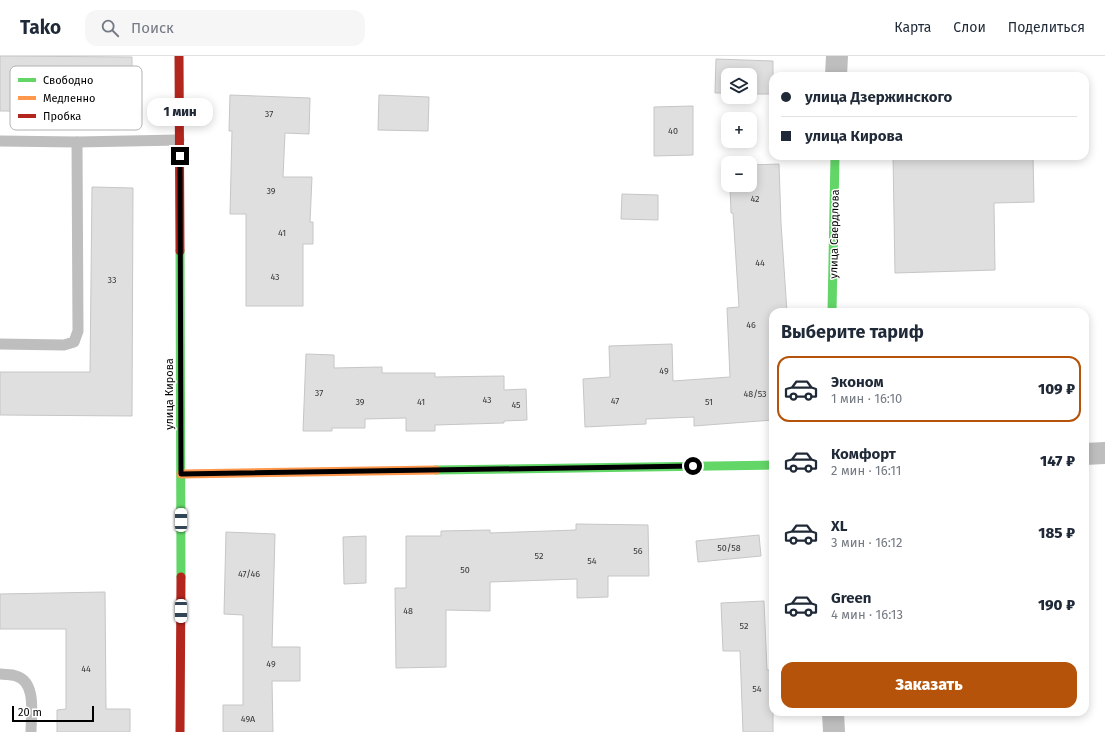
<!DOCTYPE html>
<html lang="ru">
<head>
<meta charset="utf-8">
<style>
  :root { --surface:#fff; --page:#f6f6f7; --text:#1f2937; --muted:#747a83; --line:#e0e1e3; --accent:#b45309 }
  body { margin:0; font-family:"Fira Sans",sans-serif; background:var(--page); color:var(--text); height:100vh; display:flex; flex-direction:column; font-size:15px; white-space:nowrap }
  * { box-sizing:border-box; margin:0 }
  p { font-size:13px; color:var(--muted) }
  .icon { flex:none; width:22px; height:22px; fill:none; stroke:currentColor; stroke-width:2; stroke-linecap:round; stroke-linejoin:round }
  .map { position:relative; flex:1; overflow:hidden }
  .sheet { position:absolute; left:769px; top:252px; width:320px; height:408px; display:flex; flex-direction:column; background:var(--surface); border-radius:12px; box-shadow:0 2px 10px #0003 }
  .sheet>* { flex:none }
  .top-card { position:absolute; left:769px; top:16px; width:320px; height:88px; border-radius:12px; box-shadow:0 2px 10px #0003; display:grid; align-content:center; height:88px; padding:0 12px; background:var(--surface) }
  .controls { position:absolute; left:721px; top:12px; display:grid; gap:8px }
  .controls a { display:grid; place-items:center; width:36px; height:36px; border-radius:8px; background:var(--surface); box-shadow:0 2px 10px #0003; font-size:20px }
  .scale { position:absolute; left:12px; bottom:10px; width:82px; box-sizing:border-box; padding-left:4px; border:2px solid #000; border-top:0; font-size:11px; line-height:14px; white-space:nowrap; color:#000; -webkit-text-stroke:3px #fff; paint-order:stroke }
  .end { position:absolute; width:18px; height:18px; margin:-9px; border:5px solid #000; background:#fff; box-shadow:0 0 0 2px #fff }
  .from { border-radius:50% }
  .bubble { position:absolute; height:28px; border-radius:12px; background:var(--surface); box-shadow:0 2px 10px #0003; font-size:13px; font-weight:800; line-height:28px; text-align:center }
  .car { position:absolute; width:12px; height:24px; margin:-12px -6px; border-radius:5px; box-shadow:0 0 3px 1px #0007; background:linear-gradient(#fff 24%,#345 0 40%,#fff 0 76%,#345 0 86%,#fff 0) }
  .top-card b { display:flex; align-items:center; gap:14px; height:38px; font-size:15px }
  .top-card b+b { border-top:1px solid var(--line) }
  .top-card i { width:10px; height:10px; background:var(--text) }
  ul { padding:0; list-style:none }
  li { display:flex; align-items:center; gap:12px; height:66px; margin:0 8px 6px; padding:0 4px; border:2px solid transparent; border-radius:12px }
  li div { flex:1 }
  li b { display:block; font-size:15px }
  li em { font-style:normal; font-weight:800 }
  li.active { border-color:var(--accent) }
  li>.icon { width:36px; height:36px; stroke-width:1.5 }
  h2 { padding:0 12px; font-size:18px; line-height:48px }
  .button { display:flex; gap:8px; margin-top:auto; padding:8px 12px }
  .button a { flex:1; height:46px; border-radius:12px; background:var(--accent); color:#fff; font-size:16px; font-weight:800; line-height:46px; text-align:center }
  header { display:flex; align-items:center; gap:24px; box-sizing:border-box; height:56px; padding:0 20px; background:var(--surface); border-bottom:1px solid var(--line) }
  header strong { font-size:19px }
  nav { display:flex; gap:22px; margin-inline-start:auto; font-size:14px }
  .search { width:280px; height:36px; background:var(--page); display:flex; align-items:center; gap:10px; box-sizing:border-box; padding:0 14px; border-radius:12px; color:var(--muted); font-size:15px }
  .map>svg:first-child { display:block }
</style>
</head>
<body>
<header>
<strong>Tako</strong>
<div class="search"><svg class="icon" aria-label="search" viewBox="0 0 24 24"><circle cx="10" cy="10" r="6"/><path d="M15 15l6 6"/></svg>Поиск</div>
<nav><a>Карта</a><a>Слои</a><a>Поделиться</a></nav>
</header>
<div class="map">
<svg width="1105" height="676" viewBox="0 0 1105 676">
  <rect width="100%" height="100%" fill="#fff"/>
  <g fill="#dfdfdf" stroke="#c6c6c6">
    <path d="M0,0L132,1V56L0,55Z"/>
    <path d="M716,3L773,5V38H750V19H728V37H715Z"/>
    <path d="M230,39L310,42L309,78L285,77L283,121H312L310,166H313V188H303V250H246V158H230L232,75H229Z"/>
    <path d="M379,39L429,41L428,75L378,74Z"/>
    <path d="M693,50V99L654,100V51Z"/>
    <path d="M893,100H1033L1034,146L994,147L995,214L895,217Z"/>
    <path d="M779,108L781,167L787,256H773V364L694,370V361L646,363V368L585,371L583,323L610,321L609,290L672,288L673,325L730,321L727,252L739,251L733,157H731L730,129H750V109Z"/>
    <path d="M92,131L133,132L132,360L0,359V316H90Z"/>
    <path d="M622,138L658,139V164L621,163Z"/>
    <path d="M306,298L334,299V312L382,311V317H435V321L504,320V334L526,333L527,364L504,365V367L435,369V375H406V362L365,363V372H332V375H303Z"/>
    <path d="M576,468L648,469L649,520H608V541L577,542V523L490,526V555L446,554V611L396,612L395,532H406V480H441V475L490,474V477L576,474Z"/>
    <path d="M226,476L275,478L272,591H300V625H272L273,676H223V649H243V559L224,558Z"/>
    <path d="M759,479L761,500L698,506L696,485Z"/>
    <path d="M366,480V527L344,528L343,481Z"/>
    <path d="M105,536L106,653H130V676H57V654L66,653V573H0V538Z"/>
    <path d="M764,545L767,614H773V676H743L740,595H723L721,547Z"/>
  </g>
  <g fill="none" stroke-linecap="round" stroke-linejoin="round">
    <g stroke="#bebebe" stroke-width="11">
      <path d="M0,85L77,86L179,84"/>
      <path d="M0,288L64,289L74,286L78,275L77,86"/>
      <path d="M0,618C5,619 11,618 16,620C37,626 31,659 31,676"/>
    </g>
    <g stroke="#bebebe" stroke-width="22">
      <path d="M836,20L837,0"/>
      <path d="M1085,398L1105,397"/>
      <path d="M833,656L834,676"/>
    </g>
    <g stroke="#63d668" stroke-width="9">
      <path d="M180,195L181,521"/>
      <path d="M832,256L835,100"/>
      <path d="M436,414L773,409"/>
    </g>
    <path stroke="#ff974d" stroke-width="9" d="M181,418L436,414"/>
    <g stroke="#b3261e" stroke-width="9">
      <path d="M179,0L180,195"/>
      <path d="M180,676L181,521"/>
    </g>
  </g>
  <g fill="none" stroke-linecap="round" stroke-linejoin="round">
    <path stroke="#000" stroke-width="5" d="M180,100L181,418L693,410"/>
  </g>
  <g text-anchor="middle" stroke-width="3" stroke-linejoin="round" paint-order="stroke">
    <g font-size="9" fill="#383838">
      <text x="269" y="61">37</text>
      <text x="673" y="78">40</text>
      <text x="271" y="138">39</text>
      <text x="755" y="146">42</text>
      <text x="282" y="180">41</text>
      <text x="760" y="210">44</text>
      <text x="275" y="224">43</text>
      <text x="112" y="227">33</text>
      <text x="751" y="272">46</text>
      <text x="664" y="318">49</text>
      <text x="319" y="340">37</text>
      <text x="755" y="341">48/53</text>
      <text x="487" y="347">43</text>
      <text x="615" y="348">47</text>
      <text x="360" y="349">39</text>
      <text x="421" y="349">41</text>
      <text x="709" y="349">51</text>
      <text x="516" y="352">45</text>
      <text x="729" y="495">50/58</text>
      <text x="638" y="498">56</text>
      <text x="539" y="503">52</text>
      <text x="592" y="508">54</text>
      <text x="465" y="517">50</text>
      <text x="249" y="521">47/46</text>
      <text x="408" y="558">48</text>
      <text x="744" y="573">52</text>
      <text x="271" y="611">49</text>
      <text x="86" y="616">44</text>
      <text x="757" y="636">54</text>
      <text x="248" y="666">49А</text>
    </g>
    <g font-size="11" fill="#000" stroke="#fff">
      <text transform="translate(834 178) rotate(-89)" y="4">улица Свердлова</text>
      <text transform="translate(169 338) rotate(-90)" y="4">улица Кирова</text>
    </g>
  </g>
  <rect x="10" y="10" width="132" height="64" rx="6" fill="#fff" stroke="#b2b2b2" stroke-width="1"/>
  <rect x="18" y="22" width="18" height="4" fill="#63d668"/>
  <rect x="18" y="40" width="18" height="4" fill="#ff974d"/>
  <rect x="18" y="58" width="18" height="4" fill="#b3261e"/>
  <g font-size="11" fill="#000">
    <text x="43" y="28">Свободно</text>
    <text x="43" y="46">Медленно</text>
    <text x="43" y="64">Пробка</text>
  </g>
</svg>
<div class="controls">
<a><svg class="icon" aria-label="layers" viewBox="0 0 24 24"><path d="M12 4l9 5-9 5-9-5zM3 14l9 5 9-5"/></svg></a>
<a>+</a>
<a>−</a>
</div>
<div class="scale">20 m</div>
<i class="end from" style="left:693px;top:410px"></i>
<i class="end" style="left:180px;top:100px"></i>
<div class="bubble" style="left:147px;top:42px;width:66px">1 мин</div>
<i class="car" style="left:181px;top:464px;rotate:0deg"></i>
<i class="car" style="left:181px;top:555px;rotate:180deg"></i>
<div class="top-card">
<b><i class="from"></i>улица Дзержинского</b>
<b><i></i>улица Кирова</b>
</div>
<section class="sheet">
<h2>Выберите тариф</h2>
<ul>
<li class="active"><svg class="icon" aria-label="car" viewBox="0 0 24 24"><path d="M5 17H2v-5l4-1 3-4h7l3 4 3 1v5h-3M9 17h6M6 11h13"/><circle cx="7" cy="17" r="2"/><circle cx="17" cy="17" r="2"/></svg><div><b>Эконом</b><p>1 мин · 16:10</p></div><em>109 ₽</em></li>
<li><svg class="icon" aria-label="car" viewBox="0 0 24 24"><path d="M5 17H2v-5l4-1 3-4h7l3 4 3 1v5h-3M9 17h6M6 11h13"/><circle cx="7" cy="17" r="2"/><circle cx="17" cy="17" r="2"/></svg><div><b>Комфорт</b><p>2 мин · 16:11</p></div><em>147 ₽</em></li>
<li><svg class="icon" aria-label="car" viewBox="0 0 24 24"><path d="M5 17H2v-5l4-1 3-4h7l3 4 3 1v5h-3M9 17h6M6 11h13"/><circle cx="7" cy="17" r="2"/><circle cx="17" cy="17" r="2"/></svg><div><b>XL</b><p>3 мин · 16:12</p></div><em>185 ₽</em></li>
<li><svg class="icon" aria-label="car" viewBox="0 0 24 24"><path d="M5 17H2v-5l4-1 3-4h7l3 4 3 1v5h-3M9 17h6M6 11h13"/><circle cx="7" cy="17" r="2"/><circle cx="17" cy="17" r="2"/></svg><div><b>Green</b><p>4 мин · 16:13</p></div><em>190 ₽</em></li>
</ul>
<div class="button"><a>Заказать</a></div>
</section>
</div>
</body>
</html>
